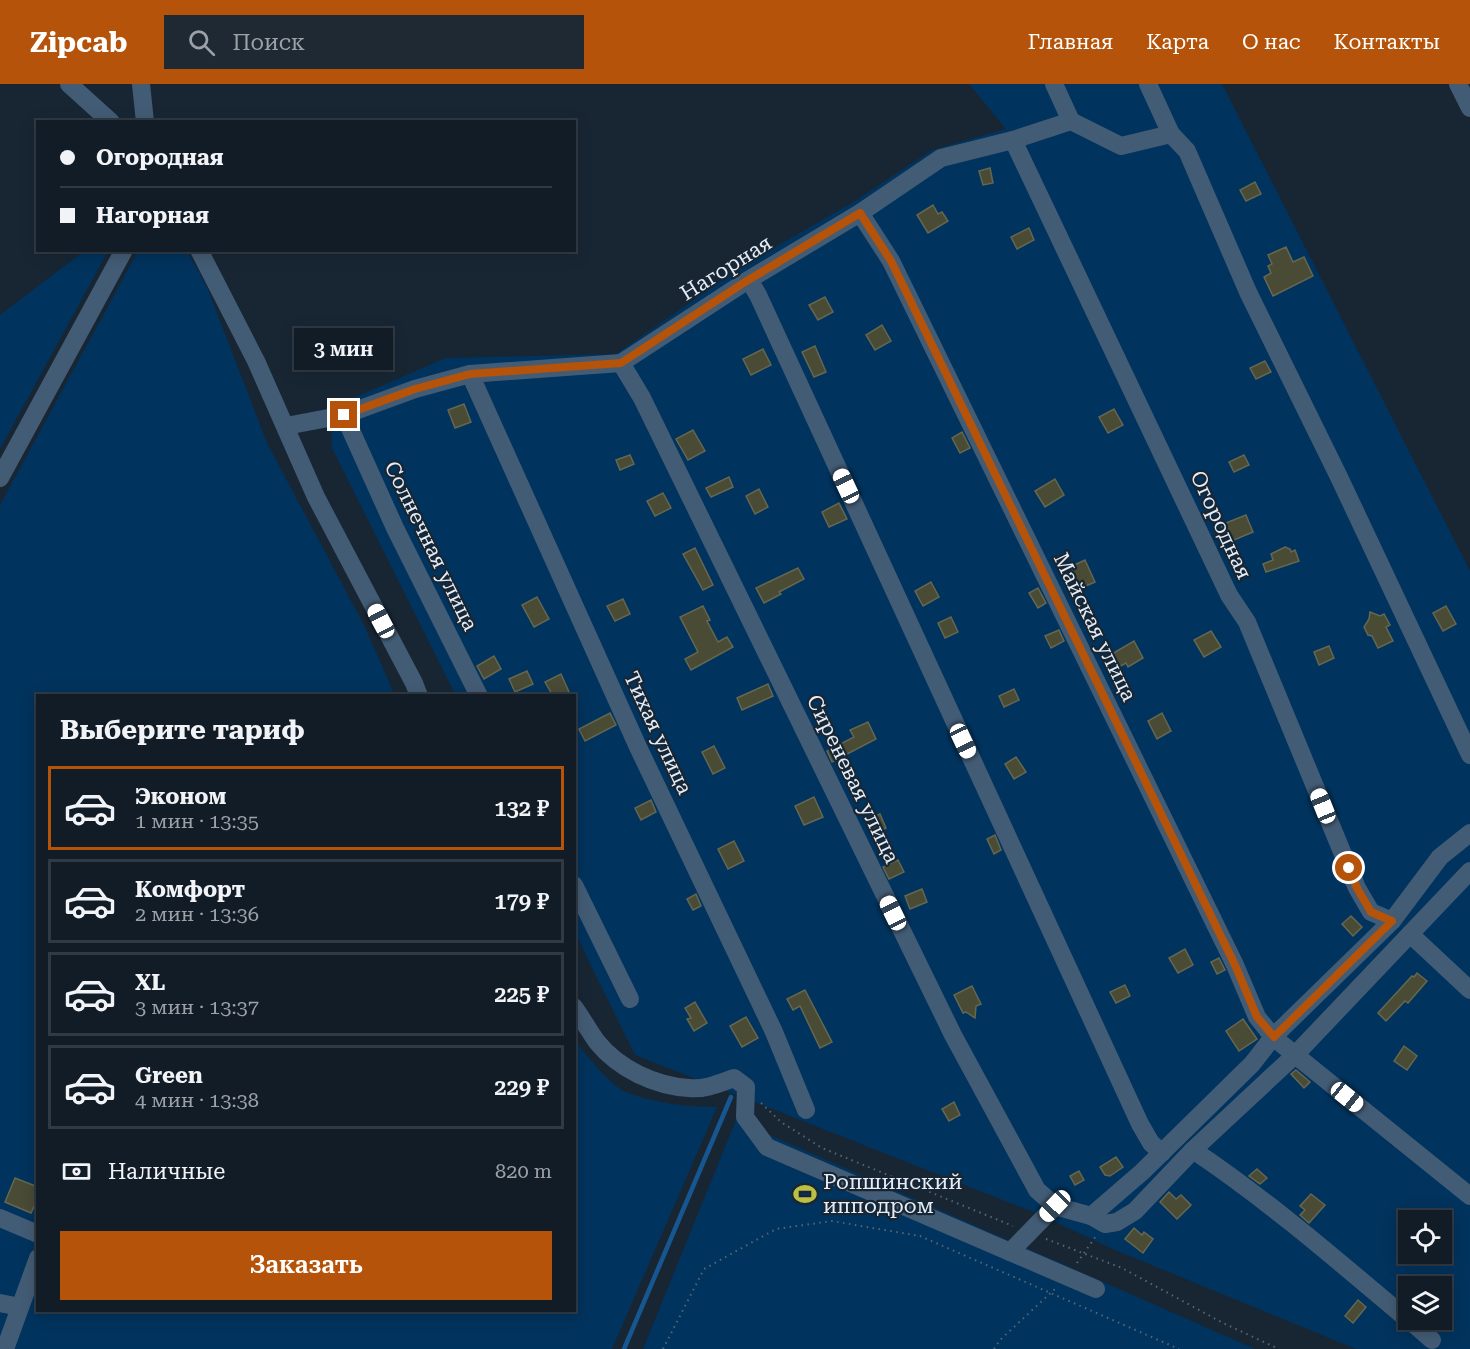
<!DOCTYPE html>
<html lang="ru">
<head>
<meta charset="utf-8">
<style>
  :root { --surface:#121c27; --page:#1f2933; --text:#f1f3f6; --muted:#9ca1a7; --line:#313a44; --accent:#b45309 }
  body { margin:0; font-family:"Roboto Serif",serif; background:var(--page); color:var(--text); height:100vh; display:flex; flex-direction:column; font-size:22px; white-space:nowrap }
  * { box-sizing:border-box; margin:0 }
  p { font-size:20px; color:var(--muted) }
  .icon { flex:none; width:33px; height:33px; fill:none; stroke:currentColor; stroke-width:2; stroke-linecap:round; stroke-linejoin:round }
  .map { position:relative; flex:1; overflow:hidden }
  .drawer { position:absolute; left:36px; top:610px; width:540px; height:618px; display:flex; flex-direction:column; background:var(--surface); border-radius:0px; box-shadow:0 3px 15px #0003,0 0 0 2px var(--line) }
  .drawer>* { flex:none }
  .banner { position:absolute; left:36px; top:36px; width:540px; height:132px; border-radius:0px; box-shadow:0 3px 15px #0003,0 0 0 2px var(--line); display:grid; align-content:center; height:132px; padding:0 24px; background:var(--surface) }
  .fabs { position:absolute; left:1398px; top:1126px; display:grid; gap:12px }
  .fabs a { display:grid; place-items:center; width:54px; height:54px; border-radius:0px; background:var(--surface); box-shadow:0 3px 15px #0003,0 0 0 2px var(--line); font-size:30px }
  .end { position:absolute; width:27px; height:27px; margin:-14px; border:8px solid #b45309; background:#fff; box-shadow:0 0 0 3px #fff }
  .from { border-radius:50% }
  .bubble { position:absolute; height:42px; border-radius:0px; background:var(--surface); box-shadow:0 3px 15px #0003,0 0 0 2px var(--line); font-size:20px; font-weight:600; line-height:42px; text-align:center }
  .car { position:absolute; width:18px; height:36px; margin:-18px -9px; border-radius:8px; box-shadow:0 0 4px 2px #0007; background:linear-gradient(#fff 24%,#345 0 40%,#fff 0 76%,#345 0 86%,#fff 0) }
  .banner b { display:flex; align-items:center; gap:21px; height:57px; font-size:22px }
  .banner b+b { border-top:2px solid var(--line) }
  .banner i { width:15px; height:15px; background:var(--text) }
  ul { padding:0; list-style:none }
  li { display:flex; align-items:center; gap:18px; height:84px; margin:0 12px 9px; padding:0 12px; border:3px solid var(--line); border-radius:0px }
  li div { flex:1 }
  li b { display:block; font-size:22px }
  li em { font-style:normal; font-weight:600 }
  li.active { border-color:var(--accent) }
  li>.icon { width:54px; height:54px; stroke-width:1.5 }
  h2 { padding:0 24px; font-size:27px; line-height:72px }
  .pay { display:flex; align-items:center; gap:15px; height:66px; padding:0 24px; font-size:22px }
  .pay p { margin-inline-start:auto }
  .button { display:flex; gap:12px; margin-top:auto; padding:12px 24px }
  .button a { flex:1; height:69px; border-radius:0px; background:var(--accent); color:#fff; font-size:24px; font-weight:600; line-height:69px; text-align:center }
  header { display:flex; align-items:center; gap:36px; box-sizing:border-box; height:84px; padding:0 30px; background:var(--accent); color:#fff }
  header strong { font-size:28px }
  nav { display:flex; gap:33px; margin-inline-start:auto; font-size:21px }
  .search { width:420px; height:54px; background:var(--page); display:flex; align-items:center; gap:15px; box-sizing:border-box; padding:0 21px; border-radius:0px; color:var(--muted); font-size:22px }
  .map>svg:first-child { display:block }
</style>
</head>
<body>
<header>
<strong>Zipcab</strong>
<div class="search"><svg class="icon" aria-label="search" viewBox="0 0 24 24"><circle cx="10" cy="10" r="6"/><path d="M15 15l6 6"/></svg>Поиск</div>
<nav><a>Главная</a><a>Карта</a><a>О нас</a><a>Контакты</a></nav>
</header>
<div class="map">
<svg width="1470" height="1265" viewBox="0 0 1470 1265">
  <rect width="100%" height="100%" fill="#182634"/>
  <g fill="#00335d" fill-rule="evenodd">
    <path d="M969,0H1222L1470,487V1265H1356L1115,1166L1036,1129L635,971L575,849L574,612H456L332,364L330,324L446,274L616,270L741,183L855,117L932,66L1006,45ZM1408,1137H1442V1170H1408ZM1408,1203H1442V1236H1408Z"/>
    <path d="M84,167H108L0,365V231Z"/>
    <path d="M138,167H187L207,203L267,359L365,543L395,612H38V1227H574L575,956C584,969 612,1003 626,1008C652,1019 689,1023 717,1023L612,1265H0V421Z"/>
    <path d="M736,1036L1255,1265H643Z"/>
  </g>
  <g fill="none" stroke-linecap="round" stroke-linejoin="round">
    <path stroke="#175791" stroke-width="4.5" d="M624,1265L731,1013"/>
  </g>
  <g fill="#494b35" stroke="#656751" stroke-width="1.5">
    <path d="M990,84L993,99L983,101L979,87Z"/>
    <path d="M1255,98L1261,110L1246,117L1240,106Z"/>
    <path d="M933,121L938,130L942,128L948,137L928,149L917,131Z"/>
    <path d="M1029,144L1034,156L1017,165L1011,153Z"/>
    <path d="M1286,163L1293,178L1304,173L1313,192L1273,212L1264,193L1271,189L1268,182L1272,180L1268,171Z"/>
    <path d="M825,213L833,228L818,236L809,221Z"/>
    <path d="M882,241L891,257L875,266L866,251Z"/>
    <path d="M815,262L826,288L814,293L802,268Z"/>
    <path d="M763,265L771,281L751,291L743,275Z"/>
    <path d="M1265,277L1271,288L1256,295L1250,284Z"/>
    <path d="M464,320L471,338L455,344L448,326Z"/>
    <path d="M1114,325L1123,341L1108,349L1099,333Z"/>
    <path d="M693,346L705,367L688,376L676,355Z"/>
    <path d="M962,348L970,364L960,369L952,354Z"/>
    <path d="M630,371L634,380L620,386L616,376Z"/>
    <path d="M1244,371L1249,381L1234,388L1229,378Z"/>
    <path d="M729,393L733,403L711,413L706,404Z"/>
    <path d="M1055,395L1064,411L1045,423L1035,407Z"/>
    <path d="M759,405L768,423L755,430L746,412Z"/>
    <path d="M663,409L671,424L655,432L647,417Z"/>
    <path d="M839,419L847,435L829,443L822,428Z"/>
    <path d="M1246,431L1253,448L1229,458L1221,441Z"/>
    <path d="M1285,463L1290,465L1291,468L1295,466L1299,477L1266,488L1263,480L1273,476L1271,470Z"/>
    <path d="M695,464L713,501L703,506L683,470Z"/>
    <path d="M1085,476L1095,498L1079,505L1070,483Z"/>
    <path d="M798,484L804,495L779,508L781,510L764,519L756,504Z"/>
    <path d="M931,498L939,513L923,522L915,507Z"/>
    <path d="M1038,504L1046,519L1038,524L1029,509Z"/>
    <path d="M537,513L549,535L534,543L522,521Z"/>
    <path d="M623,515L630,530L615,537L607,522Z"/>
    <path d="M703,522L710,536L707,537L718,558L727,553L733,563L691,586L685,575L698,568L680,533Z"/>
    <path d="M1446,522L1456,540L1443,547L1433,529Z"/>
    <path d="M1370,528L1380,532L1384,530L1390,541L1386,543L1393,557L1378,564L1372,552L1368,551L1364,543L1369,535Z"/>
    <path d="M951,533L958,548L945,554L938,539Z"/>
    <path d="M1059,546L1064,557L1051,564L1045,552Z"/>
    <path d="M1211,547L1221,563L1204,573L1194,556Z"/>
    <path d="M1134,557L1143,574L1128,583L1126,579L1117,584L1110,571Z"/>
    <path d="M1329,562L1334,574L1319,581L1314,568Z"/>
    <path d="M494,572L501,585L484,595L477,582Z"/>
    <path d="M527,587L533,600L515,608L509,595Z"/>
    <path d="M561,590L569,608L562,612H553L545,598Z"/>
    <path d="M768,600L773,612L742,626L737,614Z"/>
    <path d="M1014,605L1019,616L1004,623L999,612Z"/>
    <path d="M610,629L616,641L585,657L579,645Z"/>
    <path d="M1162,629L1171,647L1157,655L1148,637Z"/>
    <path d="M868,638L876,655L832,678L827,667L854,653L850,646Z"/>
    <path d="M714,662L725,684L713,690L702,668Z"/>
    <path d="M1016,673L1026,688L1014,695L1005,680Z"/>
    <path d="M814,713L823,733L804,741L795,722Z"/>
    <path d="M651,716L656,728L641,736L635,724Z"/>
    <path d="M880,730L886,744L874,749L868,735Z"/>
    <path d="M995,751L1001,766L994,770L987,755Z"/>
    <path d="M734,757L744,777L728,785L718,765Z"/>
    <path d="M898,776L904,788L889,795L883,783Z"/>
    <path d="M922,805L927,818L910,825L905,812Z"/>
    <path d="M696,810L701,822L693,826L687,815Z"/>
    <path d="M1351,832L1362,843L1353,852L1342,840Z"/>
    <path d="M1185,865L1193,881L1178,889L1169,874Z"/>
    <path d="M1219,874L1225,886L1217,890L1211,878Z"/>
    <path d="M1417,889L1427,897L1408,919L1405,917L1386,937L1378,929L1412,892L1414,893Z"/>
    <path d="M1125,901L1130,912L1116,919L1110,908Z"/>
    <path d="M972,902L981,920L976,922L975,934L966,928L963,929L954,911Z"/>
    <path d="M805,906L832,958L820,964L800,922L793,926L787,915Z"/>
    <path d="M695,918L707,939L694,947L687,935L691,934L685,924Z"/>
    <path d="M746,933L758,954L742,963L730,942Z"/>
    <path d="M1243,935L1257,955L1239,967L1226,947Z"/>
    <path d="M1404,962L1417,972L1407,986L1394,977Z"/>
    <path d="M1296,986L1310,998L1304,1004L1291,990Z"/>
    <path d="M954,1018L960,1031L949,1037L942,1025Z"/>
    <path d="M1116,1073L1123,1083L1110,1092L1105,1091L1100,1083Z"/>
    <path d="M1257,1085L1267,1094L1260,1100L1249,1092Z"/>
    <path d="M1079,1087L1084,1096L1075,1101L1070,1092Z"/>
    <path d="M15,1094L38,1103V1114L31,1129L5,1118Z"/>
    <path d="M1169,1108L1176,1115L1181,1111L1191,1121L1177,1135L1160,1118Z"/>
    <path d="M1311,1110L1325,1121L1309,1139L1300,1131L1305,1126L1300,1122Z"/>
    <path d="M1134,1144L1142,1151L1144,1148L1153,1155L1143,1169L1125,1155Z"/>
    <path d="M1358,1216L1366,1223L1353,1239L1345,1232Z"/>
  </g>
  <g fill="none" stroke-linecap="round" stroke-linejoin="round">
    <g stroke="#596572" stroke-width="2" stroke-dasharray="1.5 4.5" stroke-linecap="butt">
      <path d="M761,1019L781,1038L822,1064L1013,1142"/>
      <path d="M1046,1155L1122,1184L1223,1239L1279,1265"/>
      <path d="M1077,1179L1096,1152"/>
      <path d="M663,1265L704,1185L776,1145L832,1137L920,1152L1179,1265"/>
      <path d="M994,1265L1000,1256L1056,1204"/>
    </g>
    <g stroke="#435c75" stroke-width="18">
      <path d="M69,0L111,38"/>
      <path d="M141,0L145,38"/>
      <path d="M1054,0L1071,37"/>
      <path d="M1148,0L1171,50L1187,67L1248,208L1338,391L1470,671"/>
      <path d="M1458,0L1470,24"/>
      <path d="M1013,56L1229,511L1247,538L1357,804L1371,828L1392,837"/>
      <path d="M860,129L891,177L1235,881L1257,933L1273,953L1470,1112"/>
      <path d="M199,166L256,277L316,413L414,599L419,612"/>
      <path d="M745,198L752,201L758,211L1140,1040L1151,1059L1162,1069"/>
      <path d="M621,279L642,314L953,951L1037,1106L1055,1122L1091,1132L1105,1140L1117,1138L1135,1127L1193,1066L1295,971L1470,787"/>
      <path d="M470,290L638,663L774,948L806,1026"/>
      <path d="M344,331L395,444L479,612"/>
      <path d="M286,342L344,331L415,305L470,290L621,279L745,198L860,129L941,74L1013,56L1071,37L1121,62L1171,50"/>
      <path d="M0,394L124,166"/>
      <path d="M574,801L630,915"/>
      <path d="M1410,850L1470,906"/>
      <path d="M574,923C582,934 589,947 597,958C619,985 655,1002 689,1004C704,1006 720,999 734,994L746,1003L745,1033L767,1063L1096,1205"/>
      <path d="M1193,1066C1269,1117 1338,1177 1408,1236"/>
      <path d="M1091,1132L1142,1088L1252,980L1273,953L1392,837L1440,773L1470,749"/>
      <path d="M0,1134L38,1150"/>
      <path d="M1010,1168L1055,1122"/>
      <path d="M0,1219L20,1223"/>
      <path d="M1409,1236L1432,1256"/>
      <path d="M5,1265L38,1174"/>
    </g>
  </g>
  <g fill="none" stroke-linecap="round" stroke-linejoin="round">
    <path stroke="#b45309" stroke-width="8" d="M344,331L415,305L470,290L621,279L745,198L860,129L891,177L1235,881L1257,933L1274,953L1392,837L1371,828L1357,804L1349,784"/>
  </g>
  <defs>
    <g id="stadium-bare" transform="scale(1.8)"><path d="M0-5a6.5 5 0 1 0 0 10a6.5 5 0 1 0 0-10ZM-3.5-1.8h7v3.6h-7Z" fill="#bbc044" stroke="#182634" stroke-width="2.5" paint-order="stroke"/></g>
  </defs>
  <g fill-rule="evenodd">
    <use href="#stadium-bare" x="805" y="1110"/>
  </g>
  <g text-anchor="middle" stroke-width="4.5" stroke-linejoin="round" paint-order="stroke">
    <g font-size="21" fill="#e4edf7" stroke="#182634">
      <text transform="translate(726 184) rotate(-32)" y="7">Нагорная</text>
      <text transform="translate(1221 441) rotate(65)" y="7">Огородная</text>
      <text transform="translate(431 462) rotate(64)" y="7">Солнечная улица</text>
      <text transform="translate(1095 543) rotate(64)" y="7">Майская улица</text>
      <text transform="translate(658 649) rotate(65)" y="7">Тихая улица</text>
      <text transform="translate(853 695) rotate(64)" y="7">Сиреневая улица</text>
    </g>
    <g font-size="21" fill="#e4edf7" stroke="#182634" text-anchor="start">
      <text x="823" y="1105">Ропшинский<tspan x="823" dy="24">ипподром</tspan></text>
    </g>
  </g>
</svg>
<div class="fabs">
<a><svg class="icon" aria-label="locate" viewBox="0 0 24 24"><circle cx="12" cy="12" r="6"/><path d="M12 2v4M12 18v4M2 12h4M18 12h4"/></svg></a>
<a><svg class="icon" aria-label="layers" viewBox="0 0 24 24"><path d="M12 4l9 5-9 5-9-5zM3 14l9 5 9-5"/></svg></a>
</div>
<i class="end from" style="left:1349px;top:784px"></i>
<i class="end" style="left:344px;top:331px"></i>
<div class="bubble" style="left:294px;top:244px;width:99px">3 мин</div>
<i class="car" style="left:846px;top:402px;rotate:335deg"></i>
<i class="car" style="left:381px;top:537px;rotate:332deg"></i>
<i class="car" style="left:963px;top:657px;rotate:155deg"></i>
<i class="car" style="left:1323px;top:722px;rotate:338deg"></i>
<i class="car" style="left:893px;top:829px;rotate:334deg"></i>
<i class="car" style="left:1347px;top:1013px;rotate:129deg"></i>
<i class="car" style="left:1055px;top:1122px;rotate:224deg"></i>
<div class="banner">
<b><i class="from"></i>Огородная</b>
<b><i></i>Нагорная</b>
</div>
<section class="drawer">
<h2>Выберите тариф</h2>
<ul>
<li class="active"><svg class="icon" aria-label="car" viewBox="0 0 24 24"><path d="M5 17H2v-5l4-1 3-4h7l3 4 3 1v5h-3M9 17h6M6 11h13"/><circle cx="7" cy="17" r="2"/><circle cx="17" cy="17" r="2"/></svg><div><b>Эконом</b><p>1 мин · 13:35</p></div><em>132 ₽</em></li>
<li><svg class="icon" aria-label="car" viewBox="0 0 24 24"><path d="M5 17H2v-5l4-1 3-4h7l3 4 3 1v5h-3M9 17h6M6 11h13"/><circle cx="7" cy="17" r="2"/><circle cx="17" cy="17" r="2"/></svg><div><b>Комфорт</b><p>2 мин · 13:36</p></div><em>179 ₽</em></li>
<li><svg class="icon" aria-label="car" viewBox="0 0 24 24"><path d="M5 17H2v-5l4-1 3-4h7l3 4 3 1v5h-3M9 17h6M6 11h13"/><circle cx="7" cy="17" r="2"/><circle cx="17" cy="17" r="2"/></svg><div><b>XL</b><p>3 мин · 13:37</p></div><em>225 ₽</em></li>
<li><svg class="icon" aria-label="car" viewBox="0 0 24 24"><path d="M5 17H2v-5l4-1 3-4h7l3 4 3 1v5h-3M9 17h6M6 11h13"/><circle cx="7" cy="17" r="2"/><circle cx="17" cy="17" r="2"/></svg><div><b>Green</b><p>4 мин · 13:38</p></div><em>229 ₽</em></li>
</ul>
<div class="pay"><svg class="icon" aria-label="cash" viewBox="0 0 24 24"><path d="M3 7h18v10H3z"/><circle cx="12" cy="12" r="2"/></svg>Наличные<p>820 m</p></div>
<div class="button"><a>Заказать</a></div>
</section>
</div>
</body>
</html>
